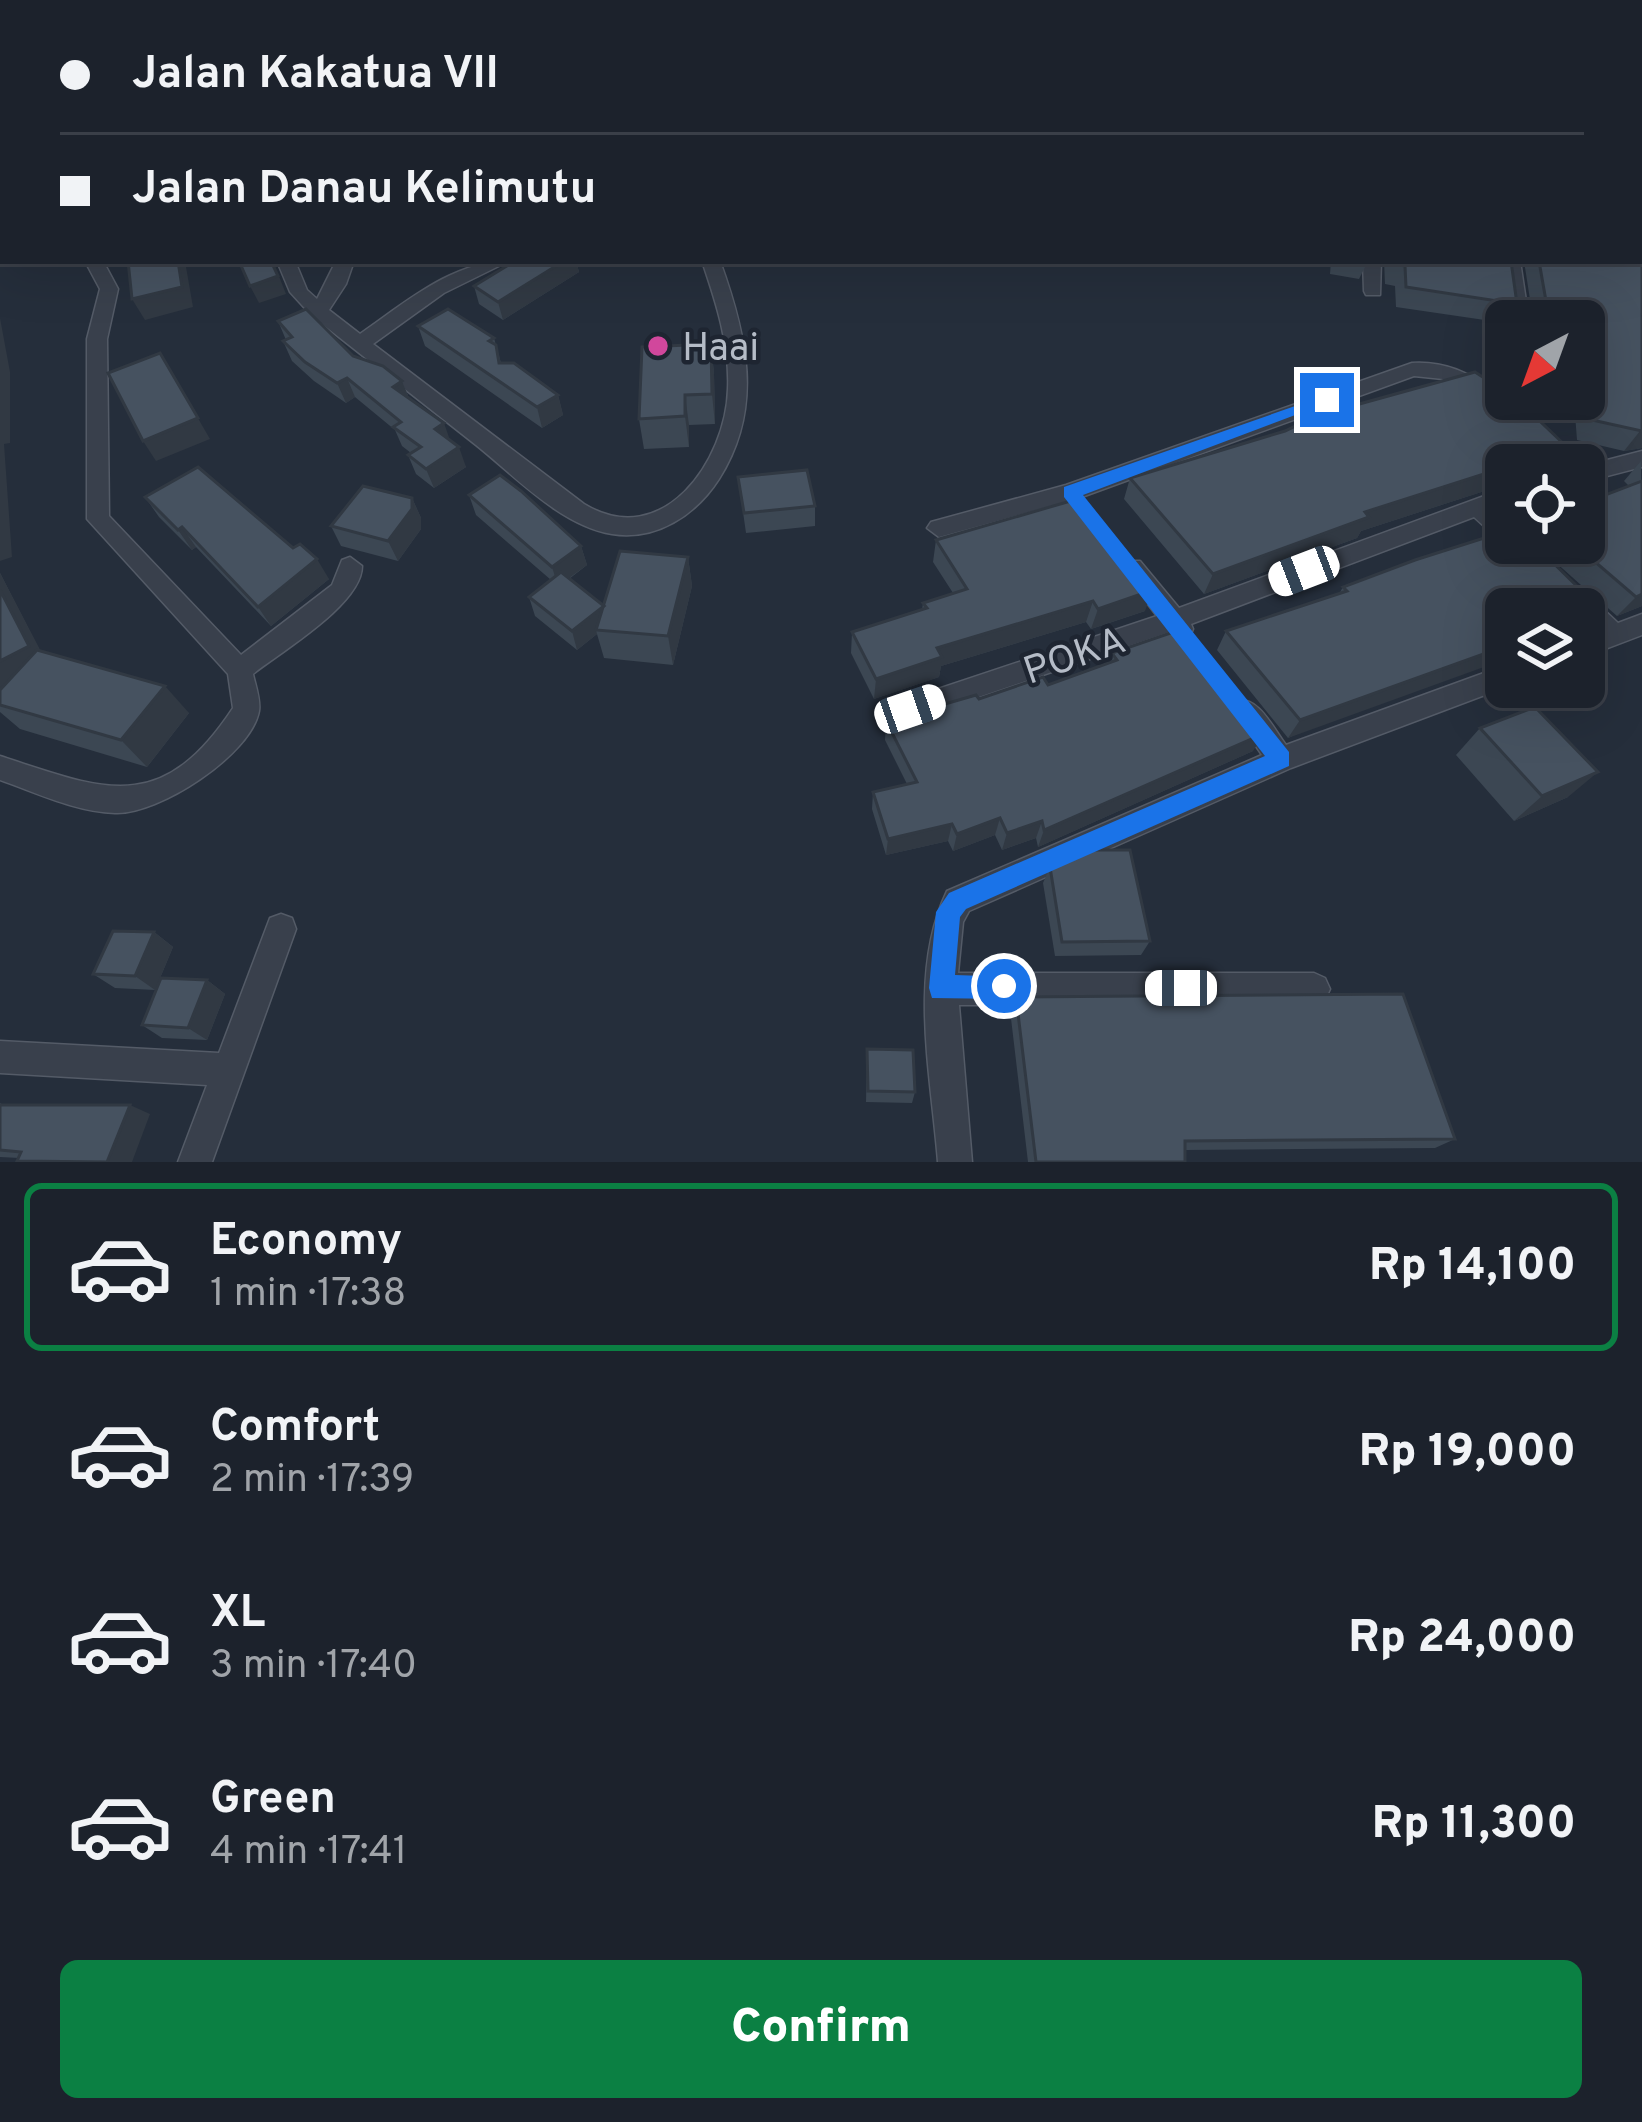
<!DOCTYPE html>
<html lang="en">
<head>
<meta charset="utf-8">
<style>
  :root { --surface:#1c222c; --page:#252a34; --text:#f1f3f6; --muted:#a0a4a9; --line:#3a3f48; --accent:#0b8043 }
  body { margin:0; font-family:Overpass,sans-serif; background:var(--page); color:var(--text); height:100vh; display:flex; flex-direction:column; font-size:45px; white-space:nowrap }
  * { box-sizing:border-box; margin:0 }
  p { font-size:39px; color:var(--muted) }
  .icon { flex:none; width:66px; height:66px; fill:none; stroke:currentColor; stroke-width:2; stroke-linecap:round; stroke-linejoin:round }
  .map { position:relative; height:1162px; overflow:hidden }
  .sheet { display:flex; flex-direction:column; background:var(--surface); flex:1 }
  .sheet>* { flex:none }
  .guide { position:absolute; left:0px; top:0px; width:1644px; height:264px; box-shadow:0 12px 48px #0002,0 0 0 3px var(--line); display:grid; align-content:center; height:264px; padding:0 60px; background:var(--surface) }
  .needle { width:78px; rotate:221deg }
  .buttons { position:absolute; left:1485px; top:300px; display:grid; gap:24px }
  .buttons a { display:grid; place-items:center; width:120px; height:120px; border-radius:18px; background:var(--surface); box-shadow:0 12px 48px #0002,0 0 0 3px var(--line); font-size:60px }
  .end { position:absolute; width:54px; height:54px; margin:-27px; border:15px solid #1a73e8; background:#fff; box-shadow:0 0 0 6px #fff }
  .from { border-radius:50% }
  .car { position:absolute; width:36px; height:72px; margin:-36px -18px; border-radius:15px; box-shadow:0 0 9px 3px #0007; background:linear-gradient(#fff 24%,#345 0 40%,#fff 0 76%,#345 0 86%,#fff 0) }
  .guide b { display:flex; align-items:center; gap:42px; height:114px; font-size:45px }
  .guide b+b { border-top:3px solid var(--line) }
  .guide i { width:30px; height:30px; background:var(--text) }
  ul { padding:21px 0 0; list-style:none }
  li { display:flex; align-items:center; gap:36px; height:168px; margin:0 24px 18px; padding:0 36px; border:6px solid transparent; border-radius:18px }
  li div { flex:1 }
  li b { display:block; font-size:45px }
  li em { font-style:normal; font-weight:800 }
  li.selected { border-color:var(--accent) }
  li>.icon { width:108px; height:108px; stroke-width:1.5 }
  .primary-button { display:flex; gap:24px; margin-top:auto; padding:24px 60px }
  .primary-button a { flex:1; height:138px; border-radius:18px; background:var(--accent); color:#fff; font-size:48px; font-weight:800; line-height:138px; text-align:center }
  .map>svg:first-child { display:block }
</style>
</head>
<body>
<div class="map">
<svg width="1642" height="1162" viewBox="0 0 1642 1162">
  <rect width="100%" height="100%" fill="#252e3b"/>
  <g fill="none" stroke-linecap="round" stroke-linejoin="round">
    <g stroke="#545b67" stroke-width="3">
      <g id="street">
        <path d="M530,0H544L545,3H531Z"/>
        <path d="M3,93V103L0,104V94Z"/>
        <path d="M85,261H103L118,289L107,339L109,516L241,655L332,585L342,560L350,557L362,566C362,604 282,651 253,674C255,684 261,700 259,711C251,755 158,815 115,813C76,812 37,793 0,780V756C104,790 161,817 233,708L228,674L87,519V339L100,289Z"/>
        <path d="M277,261H295L307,290L317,299L336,261H354L346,284L329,310L360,334C405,303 452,261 509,261L444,293L373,344L584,504C663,552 726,461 728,389C730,345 716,302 702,261H720C747,336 764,408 719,479C696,515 656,541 612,534C561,526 515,476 476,445C421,402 366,358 311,315L290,292Z"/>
        <path d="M1363,261H1381L1380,295H1366L1364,291Z"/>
        <path d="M1502,261H1520L1529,321H1509Z"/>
        <path d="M1412,363C1442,361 1473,372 1493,394L1483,401L1443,379L1414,376L1079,498L939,537L927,528L931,522L1066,485Z"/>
        <path d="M1518,399H1538L1543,430L1540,435H1524Z"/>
        <path d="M1642,451V467L1584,482V466Z"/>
        <path d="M1506,488V505L1495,509L1506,519V542L1498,539L1474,517L1191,624L1193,629L1190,636L1181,639L1169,632L911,720L902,717L898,709L902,701L1157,616L1124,573L1120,567L1124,561H1140L1179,608Z"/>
        <path d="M1577,590L1586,593L1618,623L1642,614V635L1584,657V636L1595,632L1584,622V609H1571L1565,600L1568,593Z"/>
        <path d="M1506,665V687L1291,768L969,911L963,922L958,973H1314L1325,978L1330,989L1325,1000L1314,1005H959L972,1162H938C931,1074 908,973 947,891L1262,755L1230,709L1234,701C1258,694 1273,728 1286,745Z"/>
        <path d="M281,914L292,918L296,929L212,1162H178L207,1085L0,1073V1041L219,1053L270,918Z"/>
      </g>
    </g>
    <use href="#street" fill="#39404c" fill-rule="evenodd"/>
  </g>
  <g fill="#3c4753">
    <path d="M1318,0H1418L1423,3H1320Z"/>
    <path d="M1489,0H1642V448L1624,451L1577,440L1575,414L1582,404L1581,399H1584V321H1521L1531,306L1524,261H1641V3H1492Z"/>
    <path d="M515,261H576L579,272L503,320L479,304L474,286Z"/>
    <path d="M1331,261H1368L1359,279L1330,274Z"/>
    <path d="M1384,261H1511L1517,304L1505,323L1396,307L1395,286L1385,284Z"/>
    <path d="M278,321L353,356L402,381L409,398L450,441L466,467L434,488L416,474L408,455L411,453L402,446L395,430L355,397L346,403L314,381L292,361L283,341L286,340Z"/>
    <path d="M418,326L494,338L501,363L558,395L563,415L542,428L425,346Z"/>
    <path d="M711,344L714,374L715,424L689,425V447L644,449L639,419Z"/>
    <path d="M1494,360L1506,363V391L1488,380V370Z"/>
    <path d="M1641,461L1642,606L1617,616L1600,601L1598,621L1584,635V609L1288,738L1217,650L1226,631L1339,594L1343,587L1591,594L1534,543H1584L1629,486L1624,481Z"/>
    <path d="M1506,465V484L1361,531L1357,538L1204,594L1124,499L1130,478Z"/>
    <path d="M738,477L815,506V526L746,533Z"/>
    <path d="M469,495L581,546L587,565L569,579L604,606L688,557L692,586L673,665L604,658L597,634L577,650L535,616L529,597L551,580L476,515Z"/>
    <path d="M145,497L329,579L271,626L196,547L192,550L159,517Z"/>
    <path d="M412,498L421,518V529L398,561L341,546L331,526Z"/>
    <path d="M936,540L1145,611L1091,629L1086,622L941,666L939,677L874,699L851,653L852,632L922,610L923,603L953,593L933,562Z"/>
    <path d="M0,573L40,651L189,713L147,767L20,729L0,712Z"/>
    <path d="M1112,653L1253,751L1038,847L1036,838L1002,850L995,835L953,851L948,841L886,855L872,809L873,792L907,784L885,740L886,721L1048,685L1109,663Z"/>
    <path d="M1480,728L1568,797L1514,821L1456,755Z"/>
    <path d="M1050,867L1150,941L1141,955L1055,956L1043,883Z"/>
    <path d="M154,932L173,947L155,990L115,988L93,974Z"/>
    <path d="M207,980L225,994L207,1040L162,1038L142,1025Z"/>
    <path d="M1016,997L1455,1139L1435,1148L1185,1150V1162H1028L1010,1010Z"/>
    <path d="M867,1049L915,1092L912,1103L866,1102Z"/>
    <path d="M0,1103L3,1105L150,1114L19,1158L0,1157Z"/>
  </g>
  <g fill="#313943">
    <path d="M3,138V184L0,190V144Z"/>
    <path d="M178,261H185L193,307L145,320L132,299Z"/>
    <path d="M271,261H273L286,294L259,303L250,286Z"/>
    <path d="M564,261H576L579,272L503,320L498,302Z"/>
    <path d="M0,318L10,372V443L4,444L12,557L0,561Z"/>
    <path d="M711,344L714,374L715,424L712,394Z"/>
    <path d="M160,353L210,439L156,461L143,441Z"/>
    <path d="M347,378L355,397L346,403L337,383Z"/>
    <path d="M402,381L410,401L393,387Z"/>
    <path d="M558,395L563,415L542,428L537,407Z"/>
    <path d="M685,395L689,425V447L685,416Z"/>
    <path d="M444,423L451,443L435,429Z"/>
    <path d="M1640,431H1642V448L1624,451Z"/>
    <path d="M459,447L466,467L434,488L426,469Z"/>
    <path d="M1568,448L1555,465H1514Z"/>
    <path d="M1506,467V484L1361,531L1357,538L1204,594L1213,574L1365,512Z"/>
    <path d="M412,498L421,518V529L398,561L388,541Z"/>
    <path d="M182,527L196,547L192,550L178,530Z"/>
    <path d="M581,546L587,565L558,586L552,567Z"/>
    <path d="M688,557L692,586L673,665L668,636Z"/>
    <path d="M317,559L329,579L271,626L258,607Z"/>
    <path d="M0,573L48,665L0,690Z"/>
    <path d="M1153,590L1145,611L1091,629L1098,609Z"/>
    <path d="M1642,594V606L1617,616L1636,597Z"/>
    <path d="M1093,601L1086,622L941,666L939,677L874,699L876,679L937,648Z"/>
    <path d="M604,606L596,630L597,634L577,650L572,631Z"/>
    <path d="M1598,621L1584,635V626Z"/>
    <path d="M1506,646V659L1288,738L1300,720Z"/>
    <path d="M165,686L189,713L147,767L121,740Z"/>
    <path d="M1265,733L1253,751L1038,847L1044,830Z"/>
    <path d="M1598,772L1568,797L1514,821L1542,796Z"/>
    <path d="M1000,818L995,835L953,851L957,834Z"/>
    <path d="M1042,821L1036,838L1002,850L1007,833Z"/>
    <path d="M952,824L948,841L886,855L888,839Z"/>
    <path d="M154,932L173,947L155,990L135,976Z"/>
    <path d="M207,980L225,994L207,1040L188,1028Z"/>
    <path d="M130,1105L150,1114L132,1162H107Z"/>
  </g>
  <g fill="#465260" stroke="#313943" stroke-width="3">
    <path d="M820,0H844L845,3H821Z"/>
    <path d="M974,0H1077L1080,3H976Z"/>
    <path d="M1348,0H1418L1423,3H1352Z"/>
    <path d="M1515,0H1642V431L1592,420L1589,395L1599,397L1581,315L1530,306L1546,301L1539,261H1641V3H1518Z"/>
    <path d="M128,261H178L182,287L132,299Z"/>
    <path d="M239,261H271L278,276L250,286Z"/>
    <path d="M515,261H564L498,302L474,286Z"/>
    <path d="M1394,261H1511L1517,304L1406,287L1405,266L1394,264Z"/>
    <path d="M306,309L353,356L383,366L402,381L393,387L444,423L435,429L459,447L426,469L408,455L421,447L393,427L401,422L347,378L337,383L305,362L283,341L292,337L278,321Z"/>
    <path d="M448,309L494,338L489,341L496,345L499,363H514L558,395L537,407L418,326Z"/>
    <path d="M711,344L712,394L685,395V416L639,419L642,347Z"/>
    <path d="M160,353L198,418L143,441L108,373Z"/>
    <path d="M1494,360L1506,363V377L1494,370Z"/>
    <path d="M1475,372L1506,392V399H1516L1520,402L1568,448L1514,465H1506V467L1365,512L1369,517L1213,574L1130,478L1285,431L1316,416Z"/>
    <path d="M198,467L293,548L300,544L317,559L258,607L182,527L178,530L145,497Z"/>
    <path d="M807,470L815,506L744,513L738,477Z"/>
    <path d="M500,475L521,491L581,546L552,567L469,495Z"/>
    <path d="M1642,481V594L1636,597L1573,543H1584V503Z"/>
    <path d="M363,486L412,498V509L388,541L331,526Z"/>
    <path d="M1081,498L1153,590L1098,609L1093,601L937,648L942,657L876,679L852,632L927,608L923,603L967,589L936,540Z"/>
    <path d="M1506,531V543H1533L1584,593L1597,594L1605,611L1598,621L1584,626V609H1506V646L1300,720L1226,631L1347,591L1343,587L1415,560Z"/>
    <path d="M620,551L688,557L668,636L596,630Z"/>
    <path d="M561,572L604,606L572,631L529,597Z"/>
    <path d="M0,590L29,646L0,661Z"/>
    <path d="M1182,629L1265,733L1044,830L1042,821L1007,833L1000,818L957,834L952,824L888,839L873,792L917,782L886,721L976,695L979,699L1043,677L1048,685L1117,660L1112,653Z"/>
    <path d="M37,650L165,686L121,740L0,705V690Z"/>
    <path d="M1535,707L1598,772L1542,796L1480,728Z"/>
    <path d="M1088,850H1130L1150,941L1062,942L1050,867Z"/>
    <path d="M113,931L154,932L135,976L93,974Z"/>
    <path d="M161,978L207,980L188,1028L142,1025Z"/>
    <path d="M1403,994L1455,1139L1185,1141V1162H1036L1016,997Z"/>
    <path d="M867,1049L913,1050L915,1092L868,1091Z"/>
    <path d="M0,1105H130L107,1162L17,1161L21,1152L0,1150Z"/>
  </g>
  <path fill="#1a73e8" d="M1321,397L1335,400L1083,495L1289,752V766L966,909L960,917L955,975L1013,977L1017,986L1013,995L1004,999L932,998L929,988L936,912L949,893L1265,756L1064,497V487Z"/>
  <circle fill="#d1479c" stroke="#1e2531" stroke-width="4.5" cx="658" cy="346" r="12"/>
  <g text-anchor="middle" stroke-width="9" stroke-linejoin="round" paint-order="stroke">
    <g font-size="39" fill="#b5bcc7" stroke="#1e2531" text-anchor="start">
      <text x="682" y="360">Haai</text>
    </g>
    <g font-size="39" fill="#b5bcc7" stroke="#1e2531">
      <text transform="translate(1074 654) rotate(-19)" y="14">POKA</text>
    </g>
  </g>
</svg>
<div class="buttons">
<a><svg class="needle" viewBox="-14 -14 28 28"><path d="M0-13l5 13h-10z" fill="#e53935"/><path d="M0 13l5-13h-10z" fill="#a0a4a9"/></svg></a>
<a><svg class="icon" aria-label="locate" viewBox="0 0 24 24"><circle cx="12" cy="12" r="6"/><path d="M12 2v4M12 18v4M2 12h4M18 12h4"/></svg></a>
<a><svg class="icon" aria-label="layers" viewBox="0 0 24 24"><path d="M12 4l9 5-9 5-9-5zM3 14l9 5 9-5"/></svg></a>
</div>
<i class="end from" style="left:1004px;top:986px"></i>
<i class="end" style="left:1327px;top:400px"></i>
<i class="car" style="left:1304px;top:571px;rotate:249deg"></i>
<i class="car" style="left:910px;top:709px;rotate:71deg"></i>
<i class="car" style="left:1181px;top:988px;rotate:270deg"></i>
<div class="guide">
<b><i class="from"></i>Jalan Kakatua VII</b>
<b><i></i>Jalan Danau Kelimutu</b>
</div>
</div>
<section class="sheet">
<ul>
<li class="selected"><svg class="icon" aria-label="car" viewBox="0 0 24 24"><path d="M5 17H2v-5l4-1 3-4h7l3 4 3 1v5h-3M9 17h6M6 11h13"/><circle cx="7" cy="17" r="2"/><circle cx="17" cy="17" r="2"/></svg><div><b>Economy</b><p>1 min · 17:38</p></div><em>Rp 14,100</em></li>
<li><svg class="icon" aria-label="car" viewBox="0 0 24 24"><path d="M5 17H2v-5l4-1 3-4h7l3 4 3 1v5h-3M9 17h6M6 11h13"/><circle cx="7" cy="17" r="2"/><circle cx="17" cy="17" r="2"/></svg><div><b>Comfort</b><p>2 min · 17:39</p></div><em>Rp 19,000</em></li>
<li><svg class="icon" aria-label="car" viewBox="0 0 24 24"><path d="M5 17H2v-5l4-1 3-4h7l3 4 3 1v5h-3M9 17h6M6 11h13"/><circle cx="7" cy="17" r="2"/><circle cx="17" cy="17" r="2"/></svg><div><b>XL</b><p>3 min · 17:40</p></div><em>Rp 24,000</em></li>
<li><svg class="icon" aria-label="car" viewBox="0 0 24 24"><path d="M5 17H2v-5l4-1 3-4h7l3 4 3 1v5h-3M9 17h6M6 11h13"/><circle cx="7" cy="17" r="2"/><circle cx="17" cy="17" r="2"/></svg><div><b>Green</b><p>4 min · 17:41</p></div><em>Rp 11,300</em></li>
</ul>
<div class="primary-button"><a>Confirm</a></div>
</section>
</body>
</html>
